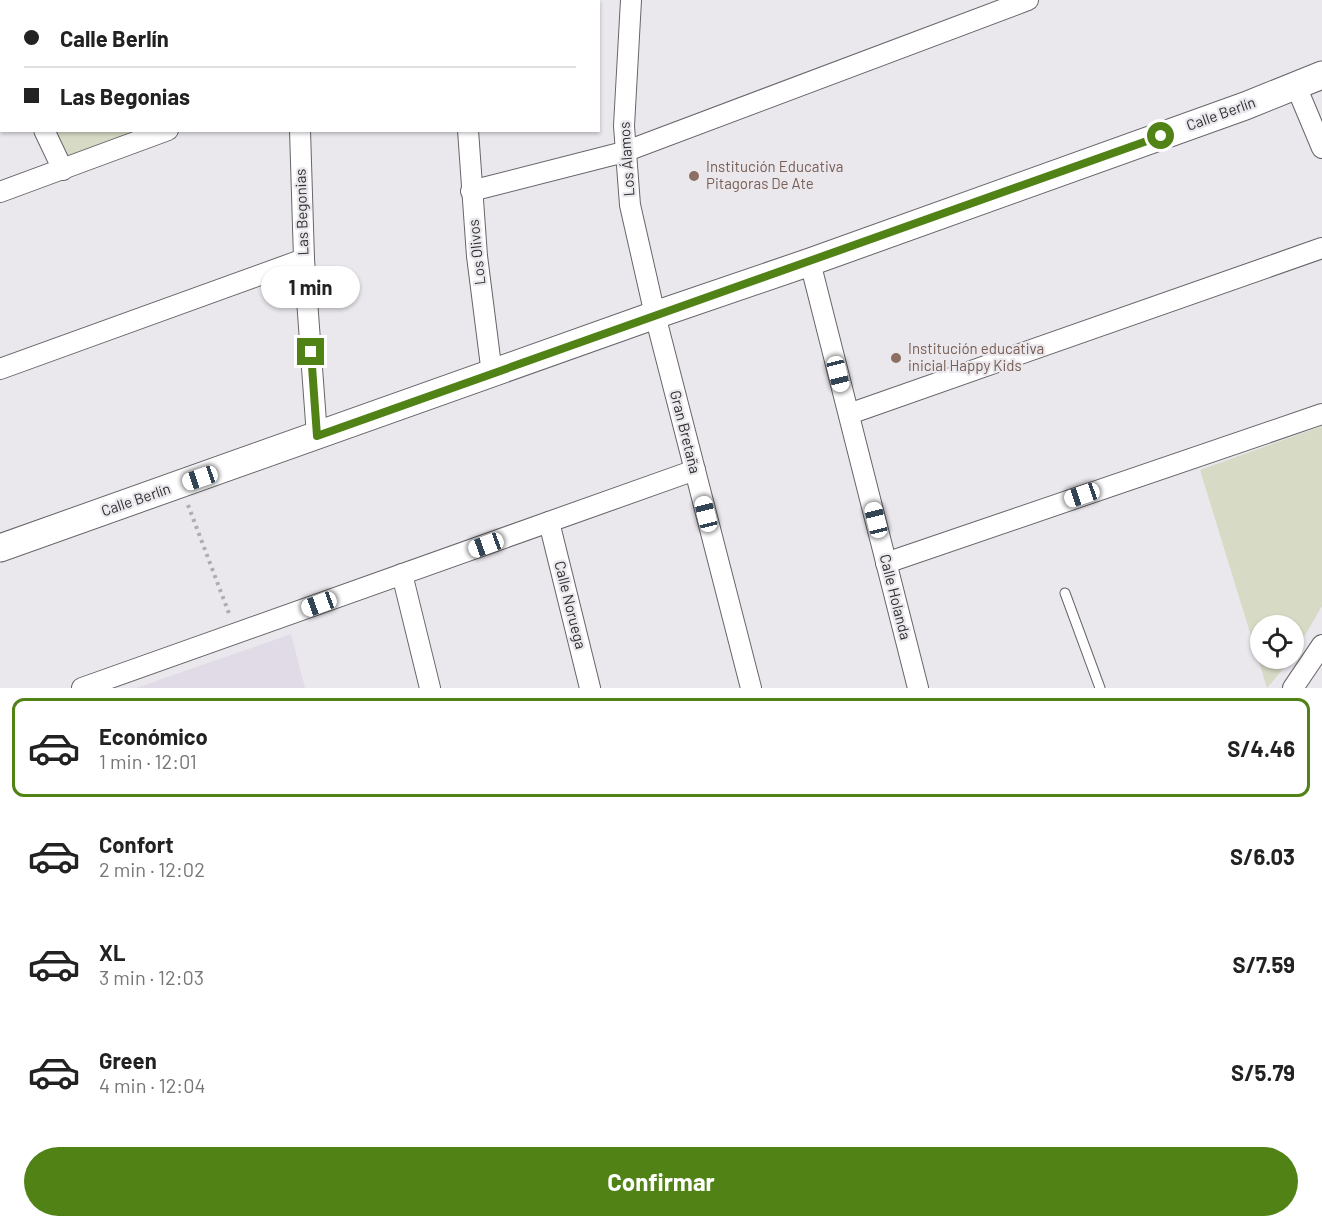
<!DOCTYPE html>
<html lang="es">
<head>
<meta charset="utf-8">
<style>
  :root { --surface:#fff; --page:#f2f2f2; --text:#222; --muted:#767676; --line:#e0e0e0; --accent:#508216 }
  body { margin:0; font-family:Barlow,sans-serif; background:var(--page); color:var(--text); height:100vh; display:flex; flex-direction:column; font-size:22px; white-space:nowrap }
  * { box-sizing:border-box; margin:0 }
  p { font-size:20px; color:var(--muted) }
  .icon { flex:none; width:33px; height:33px; fill:none; stroke:currentColor; stroke-width:2; stroke-linecap:round; stroke-linejoin:round }
  .map { position:relative; height:688px; overflow:hidden }
  .drawer { display:flex; flex-direction:column; background:var(--surface); flex:1 }
  .drawer>* { flex:none }
  .hud { position:absolute; left:0px; top:0px; width:600px; height:132px; box-shadow:0 2px 4px #0004; display:grid; align-content:center; height:132px; padding:0 24px; background:var(--surface) }
  .controls { position:absolute; left:1250px; top:615px; display:grid; gap:12px }
  .controls a { display:grid; place-items:center; width:54px; height:54px; border-radius:50%; background:var(--surface); box-shadow:0 2px 4px #0004; font-size:30px }
  .end { position:absolute; width:27px; height:27px; margin:-14px; border:8px solid #508216; background:#fff; box-shadow:0 0 0 3px #fff }
  .from { border-radius:50% }
  .bubble { position:absolute; height:42px; border-radius:21px; background:var(--surface); box-shadow:0 2px 4px #0004; font-size:20px; font-weight:700; line-height:42px; text-align:center }
  .car { position:absolute; width:18px; height:36px; margin:-18px -9px; border-radius:8px; box-shadow:0 0 4px 2px #0007; background:linear-gradient(#fff 24%,#345 0 40%,#fff 0 76%,#345 0 86%,#fff 0) }
  .hud b { display:flex; align-items:center; gap:21px; height:57px; font-size:22px }
  .hud b+b { border-top:2px solid var(--line) }
  .hud i { width:15px; height:15px; background:var(--text) }
  ul { padding:10px 0 0; list-style:none }
  li { display:flex; align-items:center; gap:18px; height:99px; margin:0 12px 9px; padding:0 12px; border:3px solid transparent; border-radius:12px }
  li div { flex:1 }
  li b { display:block; font-size:22px }
  li em { font-style:normal; font-weight:700 }
  li.active { border-color:var(--accent) }
  li>.icon { width:54px; height:54px; stroke-width:1.5 }
  .action { display:flex; gap:12px; margin-top:auto; padding:12px 24px }
  .action a { flex:1; height:69px; border-radius:36px; background:var(--accent); color:#fff; font-size:24px; font-weight:700; line-height:69px; text-align:center }
  .map>svg:first-child { display:block }
</style>
</head>
<body>
<div class="map">
<svg width="1322" height="688" viewBox="0 0 1322 688">
  <rect width="100%" height="100%" fill="#eae8ed"/>
  <path fill="#e0dbe6" d="M291,634L305,688H136Z"/>
  <g fill="#d7dbc5">
    <path d="M38,0H274V1L38,2Z"/>
    <path d="M56,130L137,131L63,158Z"/>
    <path d="M1322,426V606L1293,656V626H1260V658L1291,659L1267,688L1200,470Z"/>
  </g>
  <g fill="none" stroke-linecap="round" stroke-linejoin="round">
    <g stroke="#676569" stroke-width="11">
      <path id="lane" d="M1065,593L1100,688"/>
    </g>
    <g stroke="#676569" stroke-width="22">
      <g id="street">
        <path d="M631,0L624,126L630,205L655,315L751,688"/>
        <path d="M22,2V0"/>
        <path d="M301,2V0"/>
        <path d="M470,2V0"/>
        <path d="M1296,86L1322,148"/>
        <path d="M44,130L63,170"/>
        <path d="M300,130L304,259L317,436"/>
        <path d="M468,130L477,256L492,374"/>
        <path d="M471,191L624,152L1028,0"/>
        <path d="M0,192L168,130"/>
        <path d="M810,262L918,688"/>
        <path d="M0,369L304,259"/>
        <path d="M849,414L1322,248"/>
        <path d="M549,522L590,688"/>
        <path d="M886,563L1322,414"/>
        <path d="M402,574L430,688"/>
        <path d="M82,688L695,470"/>
        <path d="M1293,688L1322,645"/>
      </g>
    </g>
    <g stroke="#676569" stroke-width="29">
      <path id="secondary" d="M0,548L655,315L810,262L1245,106L1322,75"/>
    </g>
    <path stroke="#adacb0" stroke-width="4" stroke-dasharray="3 4.5" stroke-linecap="butt" d="M188,505L230,616"/>
    <use href="#lane" stroke="#fff" stroke-width="9"/>
    <use href="#street" stroke="#fff" stroke-width="20"/>
    <use href="#secondary" stroke="#fff" stroke-width="27"/>
  </g>
  <g fill="none" stroke-linecap="round" stroke-linejoin="round">
    <path stroke="#508216" stroke-width="8" d="M311,352L317,436L1161,136"/>
  </g>
  <g fill="#8d6e63" stroke="#eae8ed" stroke-width="2">
    <circle cx="694" cy="176" r="6"/>
    <circle cx="896" cy="358" r="6"/>
  </g>
  <g text-anchor="middle" stroke-width="4.5" stroke-linejoin="round" paint-order="stroke">
    <g font-size="15" fill="#2f2e30" stroke="#eae8ed">
      <text transform="translate(1221 114) rotate(-20)" y="5">Calle Berlín</text>
      <text transform="translate(627 159) rotate(-94)" y="5">Los Álamos</text>
      <text transform="translate(302 212) rotate(-92)" y="5">Las Begonias</text>
      <text transform="translate(477 252) rotate(-96)" y="5">Los Olivos</text>
      <text transform="translate(685 432) rotate(76)" y="5">Gran Bretaña</text>
      <text transform="translate(136 500) rotate(-19)" y="5">Calle Berlín</text>
      <text transform="translate(895 597) rotate(76)" y="5">Calle Holanda</text>
      <text transform="translate(570 605) rotate(76)" y="5">Calle Noruega</text>
    </g>
    <g font-size="15" fill="#785e54" stroke="#eae8ed" text-anchor="start">
      <text x="706" y="172">Institución Educativa<tspan x="706" dy="17">Pitagoras De Ate</tspan></text>
      <text x="908" y="354">Institución educativa<tspan x="908" dy="17">inicial Happy Kids</tspan></text>
    </g>
  </g>
</svg>
<div class="controls">
<a><svg class="icon" aria-label="locate" viewBox="0 0 24 24"><circle cx="12" cy="12" r="6"/><path d="M12 2v4M12 18v4M2 12h4M18 12h4"/></svg></a>
</div>
<i class="end from" style="left:1161px;top:136px"></i>
<i class="end" style="left:311px;top:352px"></i>
<div class="bubble" style="left:261px;top:266px;width:99px">1 min</div>
<i class="car" style="left:838px;top:374px;rotate:166deg"></i>
<i class="car" style="left:200px;top:478px;rotate:251deg"></i>
<i class="car" style="left:1082px;top:495px;rotate:251deg"></i>
<i class="car" style="left:706px;top:514px;rotate:346deg"></i>
<i class="car" style="left:876px;top:520px;rotate:346deg"></i>
<i class="car" style="left:486px;top:545px;rotate:250deg"></i>
<i class="car" style="left:319px;top:604px;rotate:250deg"></i>
<div class="hud">
<b><i class="from"></i>Calle Berlín</b>
<b><i></i>Las Begonias</b>
</div>
</div>
<section class="drawer">
<ul>
<li class="active"><svg class="icon" aria-label="car" viewBox="0 0 24 24"><path d="M5 17H2v-5l4-1 3-4h7l3 4 3 1v5h-3M9 17h6M6 11h13"/><circle cx="7" cy="17" r="2"/><circle cx="17" cy="17" r="2"/></svg><div><b>Económico</b><p>1 min · 12:01</p></div><em>S/4.46</em></li>
<li><svg class="icon" aria-label="car" viewBox="0 0 24 24"><path d="M5 17H2v-5l4-1 3-4h7l3 4 3 1v5h-3M9 17h6M6 11h13"/><circle cx="7" cy="17" r="2"/><circle cx="17" cy="17" r="2"/></svg><div><b>Confort</b><p>2 min · 12:02</p></div><em>S/6.03</em></li>
<li><svg class="icon" aria-label="car" viewBox="0 0 24 24"><path d="M5 17H2v-5l4-1 3-4h7l3 4 3 1v5h-3M9 17h6M6 11h13"/><circle cx="7" cy="17" r="2"/><circle cx="17" cy="17" r="2"/></svg><div><b>XL</b><p>3 min · 12:03</p></div><em>S/7.59</em></li>
<li><svg class="icon" aria-label="car" viewBox="0 0 24 24"><path d="M5 17H2v-5l4-1 3-4h7l3 4 3 1v5h-3M9 17h6M6 11h13"/><circle cx="7" cy="17" r="2"/><circle cx="17" cy="17" r="2"/></svg><div><b>Green</b><p>4 min · 12:04</p></div><em>S/5.79</em></li>
</ul>
<div class="action"><a>Confirmar</a></div>
</section>
</body>
</html>
